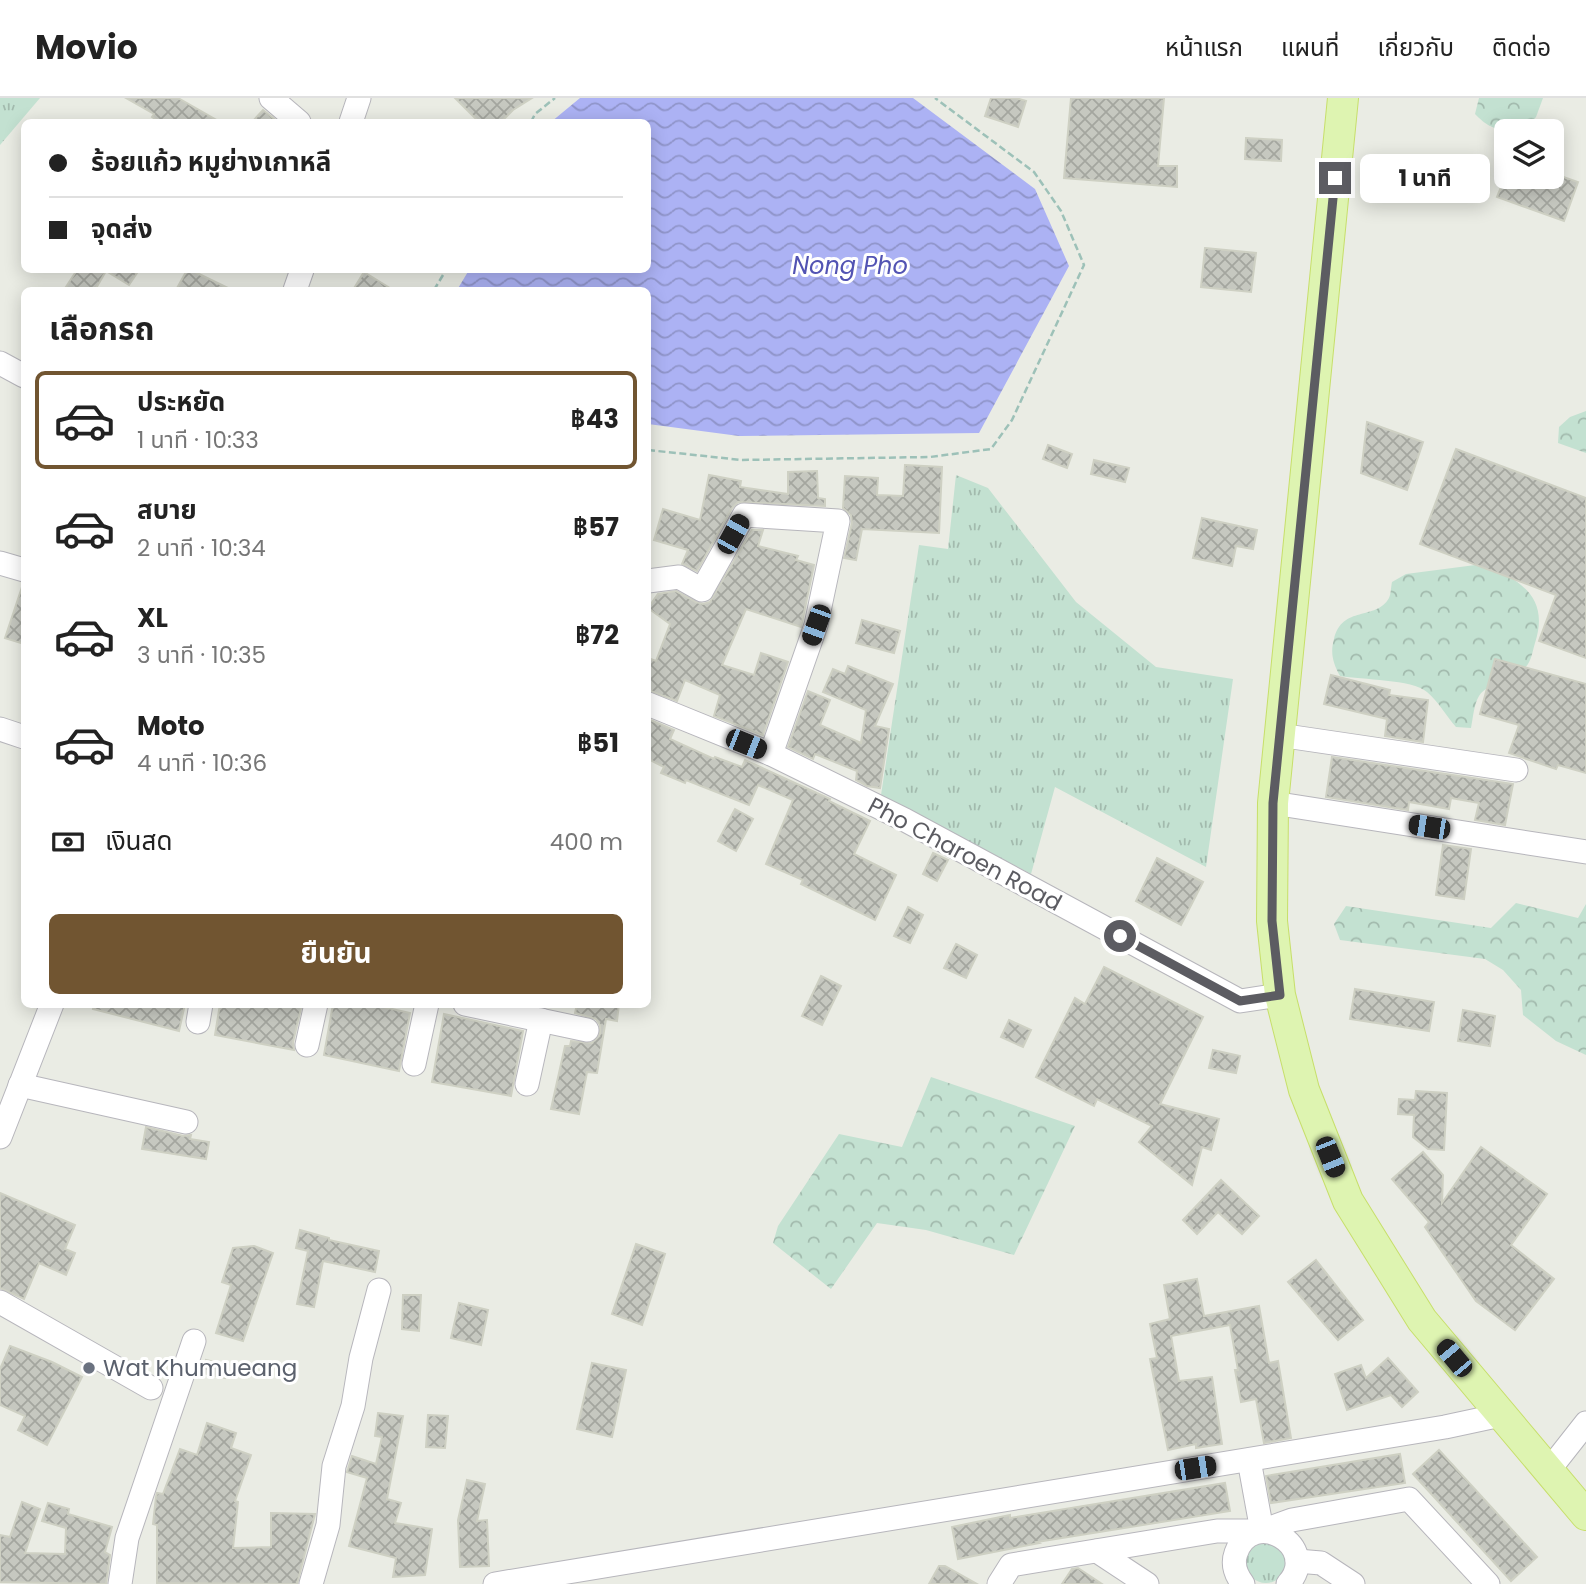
<!DOCTYPE html>
<html lang="th">
<head>
<meta charset="utf-8">
<style>
  :root { --surface:#fff; --page:#f2f2f2; --text:#222; --muted:#767676; --line:#e0e0e0; --accent:#715531 }
  body { margin:0; font-family:Poppins,"Noto Sans Thai",sans-serif; background:var(--page); color:var(--text); height:100vh; display:flex; flex-direction:column; font-size:26px; white-space:nowrap }
  * { box-sizing:border-box; margin:0 }
  p { font-size:23px; color:var(--muted) }
  .icon { flex:none; width:38px; height:38px; fill:none; stroke:currentColor; stroke-width:2; stroke-linecap:round; stroke-linejoin:round }
  .map { position:relative; flex:1; overflow:hidden }
  .panel { position:absolute; left:21px; top:189px; width:630px; height:721px; display:flex; flex-direction:column; background:var(--surface); border-radius:10px; box-shadow:0 4px 18px #0003 }
  .panel>* { flex:none }
  .banner { position:absolute; left:21px; top:21px; width:630px; height:154px; border-radius:10px; box-shadow:0 4px 18px #0003; display:grid; align-content:center; height:154px; padding:0 28px; background:var(--surface) }
  .controls { position:absolute; left:1494px; top:21px; display:grid; gap:14px }
  .controls a { display:grid; place-items:center; width:70px; height:70px; border-radius:10px; background:var(--surface); box-shadow:0 4px 18px #0003; font-size:35px }
  .end { position:absolute; width:32px; height:32px; margin:-16px; border:9px solid #5c5c62; background:#fff; box-shadow:0 0 0 4px #fff }
  .from { border-radius:50% }
  .bubble { position:absolute; height:49px; border-radius:10px; background:var(--surface); box-shadow:0 4px 18px #0003; font-size:23px; font-weight:700; line-height:49px; text-align:center }
  .car { position:absolute; width:21px; height:42px; margin:-21px -10px; border-radius:9px; box-shadow:0 0 5px 2px #0007; background:linear-gradient(#222 24%,#8ab4d8 0 40%,#222 0 76%,#8ab4d8 0 86%,#222 0) }
  .banner b { display:flex; align-items:center; gap:24px; height:66px; font-size:26px }
  .banner b+b { border-top:2px solid var(--line) }
  .banner i { width:18px; height:18px; background:var(--text) }
  ul { padding:0; list-style:none }
  li { display:flex; align-items:center; gap:21px; height:98px; margin:0 14px 10px; padding:0 14px; border:4px solid transparent; border-radius:10px }
  li div { flex:1 }
  li b { display:block; font-size:26px }
  li em { font-style:normal; font-weight:700 }
  li.active { border-color:var(--accent) }
  li>.icon { width:63px; height:63px; stroke-width:1.5 }
  h2 { padding:0 28px; font-size:32px; line-height:84px }
  .pay { display:flex; align-items:center; gap:18px; height:77px; padding:0 28px; font-size:26px }
  .pay p { margin-inline-start:auto }
  .button { display:flex; gap:14px; margin-top:auto; padding:14px 28px }
  .button a { flex:1; height:80px; border-radius:10px; background:var(--accent); color:#fff; font-size:28px; font-weight:700; line-height:80px; text-align:center }
  header { display:flex; align-items:center; gap:42px; box-sizing:border-box; height:98px; padding:0 35px; background:var(--surface); border-bottom:2px solid var(--line) }
  header strong { font-size:33px }
  nav { display:flex; gap:38px; margin-inline-start:auto; font-size:24px }
  .map>svg:first-child { display:block }
</style>
</head>
<body>
<header>
<strong>Movio</strong>
<nav><a>หน้าแรก</a><a>แผนที่</a><a>เกี่ยวกับ</a><a>ติดต่อ</a></nav>
</header>
<div class="map">
<svg width="1586" height="1486" viewBox="0 0 1586 1486">
  <defs>
    <pattern id="grass-tufts" width="24" height="20" patternUnits="userSpaceOnUse" patternTransform="scale(1.75)"><rect width="24" height="20" fill="#c3e1d1"/><path d="M3 7l-1-3M5 7V3M7 7l1-3M15 17l-1-3M17 17v-4M19 17l1-3" fill="none" stroke="#a2baad"/></pattern>
    <pattern id="forest-crowns" width="20" height="18" patternUnits="userSpaceOnUse" patternTransform="scale(1.75)"><rect width="20" height="18" fill="#c3e1d1"/><path d="M2 6a3 3 0 1 1 6 0M12 15a3 3 0 1 1 6 0" fill="none" stroke="#a2baad"/></pattern>
    <pattern id="water-waves" width="16" height="10" patternUnits="userSpaceOnUse" patternTransform="scale(1.75)"><rect width="16" height="10" fill="#acb2f4"/><path d="M0 5q4-4 8 0t8 0" fill="none" stroke="#8f94c9"/></pattern>
    <pattern id="building-cross-hatch" width="8" height="8" patternUnits="userSpaceOnUse" patternTransform="scale(1.75)"><rect width="8" height="8" fill="#c6c8c0"/><path d="M0 0l8 8M0 8l8-8" fill="none" stroke="#a4a69f"/></pattern>
  </defs>
  <rect width="100%" height="100%" fill="#eaece4"/>
  <g fill="url(#grass-tufts)">
    <path d="M0,0H40L0,47Z"/>
    <path d="M956,377L988,390L1076,504L1156,569L1233,581L1206,769L1055,689L1031,776L881,697L919,447L948,451Z"/>
    <circle cx="1266" cy="1465" r="20"/>
  </g>
  <g fill="url(#forest-crowns)">
    <path d="M1479,0H1543L1536,19L1523,33C1502,33 1491,33 1475,16Z"/>
    <path d="M1586,313V355L1558,345L1559,329L1570,319Z"/>
    <path d="M1483,466C1520,482 1550,499 1535,545C1533,551 1532,560 1528,566C1517,582 1491,581 1479,598C1474,606 1473,620 1471,630L1456,629C1446,618 1439,604 1427,594C1412,581 1362,582 1340,578C1333,565 1330,555 1334,541C1342,507 1376,523 1389,500C1391,496 1391,488 1392,484L1406,476Z"/>
    <path d="M1516,805L1578,820L1586,806V957L1556,943L1523,917L1521,892L1503,872L1485,861L1340,842L1334,826L1346,808L1491,830Z"/>
    <path d="M931,979L1075,1028L1014,1157L926,1132L877,1125L831,1191L773,1145L778,1128L839,1036L902,1049Z"/>
  </g>
  <path fill="url(#water-waves)" d="M580,0H913L1035,91L1069,168L979,335L739,338L648,326V192H457L469,172H648V24H551Z"/>
  <g fill="url(#building-cross-hatch)" stroke="#ced0c3" stroke-width="2">
    <path d="M126,0H178L220,24H160L152,19L154,16Z"/>
    <path d="M455,0H532L513,12L501,24H479Z"/>
    <path d="M991,0H1016L1026,3L1018,29L985,18Z"/>
    <path d="M1071,0H1164L1158,68H1177V89L1064,80Z"/>
    <path d="M263,12L278,24H252Z"/>
    <path d="M1246,40L1282,42L1281,63L1245,61Z"/>
    <path d="M1552,75L1578,84L1564,123L1497,99L1505,79H1552Z"/>
    <path d="M1205,150L1256,155L1251,194L1201,189Z"/>
    <path d="M77,172H139L129,187L106,173L95,192H64Z"/>
    <path d="M187,172H191L232,192H176Z"/>
    <path d="M364,174L393,192H353Z"/>
    <path d="M1367,324L1423,344L1407,392L1361,375Z"/>
    <path d="M1048,347L1072,356L1067,370L1043,361Z"/>
    <path d="M1456,351L1586,400V560L1539,543L1556,497L1420,446Z"/>
    <path d="M1094,362L1129,370L1125,384L1091,376Z"/>
    <path d="M905,367L942,369L939,435L862,431L856,462L844,460L852,425L851,417L843,410L845,378L878,380L877,397L903,398Z"/>
    <path d="M817,373L818,400L825,401V408L738,404L732,410L697,473L682,466L688,452L654,442L663,411L700,422L709,377L741,383L740,389L788,396V374Z"/>
    <path d="M1202,420L1257,432L1253,451L1236,448L1232,468L1193,460Z"/>
    <path d="M752,432H763L758,448L798,458L796,462L814,467L801,529L746,511L722,567L754,577L761,555L788,564L763,637L714,618L720,597L685,582L677,603L648,592V560L656,563L670,526L648,510L658,496L676,493L696,504L703,506L710,504Z"/>
    <path d="M22,489H24V546L5,540Z"/>
    <path d="M862,522L900,533L894,555L856,545Z"/>
    <path d="M1495,561L1586,586V675L1558,667L1556,671L1509,655L1519,627L1480,616Z"/>
    <path d="M848,568L893,586L875,628L889,631L880,690L867,688L856,682L857,673L815,656L813,661L788,649L808,593L830,602L820,627L861,645L866,612L823,594L833,571L845,576Z"/>
    <path d="M1331,577L1390,592L1389,597L1428,602L1423,644L1385,638L1387,621L1324,606Z"/>
    <path d="M648,621L674,632L670,641L714,661L715,659L742,669L745,662L830,701L829,703L870,723L854,756L896,777L875,822L801,786L803,782L766,766L793,702L758,687L749,707L686,682L685,685L661,675L664,669L648,661Z"/>
    <path d="M1332,659L1513,686L1505,727L1475,722L1479,705L1451,700L1449,711L1409,704L1408,712L1326,699Z"/>
    <path d="M735,711L753,721L736,753L718,743Z"/>
    <path d="M1443,747L1471,751L1464,801L1436,797Z"/>
    <path d="M933,755L948,762L937,783L923,776Z"/>
    <path d="M1157,760L1203,784L1181,827L1136,803Z"/>
    <path d="M908,809L923,817L910,845L894,838Z"/>
    <path d="M956,846L977,857L966,880L944,870Z"/>
    <path d="M1104,869L1203,919L1160,1006L1219,1021L1211,1052L1202,1049L1192,1087L1139,1044L1152,1028L1097,1001L1094,1008L1036,979L1075,900L1085,906Z"/>
    <path d="M821,878L841,888L822,927L802,918Z"/>
    <path d="M1355,891L1434,904L1429,933L1350,921Z"/>
    <path d="M94,906H185L179,933L93,911Z"/>
    <path d="M220,906H302L293,944L294,952L215,937Z"/>
    <path d="M333,906H370L410,915L399,973L324,957Z"/>
    <path d="M577,906H619L617,923L606,921L597,975L587,974L579,1016L551,1011L565,948H570L571,943L592,945L600,936V927L596,921L575,915Z"/>
    <path d="M1463,912L1495,918L1490,948L1458,943Z"/>
    <path d="M444,916L523,933L511,998L432,984Z"/>
    <path d="M1009,922L1031,932L1023,949L1001,939Z"/>
    <path d="M1213,952L1240,958L1236,975L1209,970Z"/>
    <path d="M1416,993L1447,995L1444,1052L1428,1051L1413,1039L1414,1017L1398,1016L1399,1001L1415,1002Z"/>
    <path d="M146,1029L183,1038L191,1037L190,1041L209,1044L206,1061L142,1051Z"/>
    <path d="M1481,1049L1547,1096L1511,1147L1554,1181L1515,1232L1476,1203L1425,1129L1429,1124L1392,1081L1423,1054L1443,1077L1442,1105Z"/>
    <path d="M1221,1082L1259,1118L1242,1136L1218,1114L1197,1136L1183,1122Z"/>
    <path d="M0,1095L75,1127L65,1151L75,1155L66,1177L39,1165L24,1201L0,1190Z"/>
    <path d="M300,1132L329,1140V1142L379,1153L375,1174L323,1163L314,1209L297,1206L308,1153L296,1150Z"/>
    <path d="M636,1146L665,1156L642,1227L612,1216Z"/>
    <path d="M254,1148L273,1155L243,1243L216,1235L231,1187L222,1184L233,1150Z"/>
    <path d="M1316,1162L1363,1222L1338,1242L1288,1184Z"/>
    <path d="M1197,1181L1204,1218L1259,1208L1269,1265L1278,1263L1291,1340L1264,1345L1256,1301L1241,1304L1235,1272H1238L1230,1227L1171,1238L1179,1283L1212,1279L1222,1346L1196,1350V1346L1168,1352L1150,1261L1157,1260L1150,1226L1170,1221L1164,1187Z"/>
    <path d="M403,1197H421L419,1233L402,1231Z"/>
    <path d="M459,1205L488,1212L481,1247L451,1240Z"/>
    <path d="M10,1248L52,1264L82,1279L47,1347L18,1332L25,1318L0,1307V1271Z"/>
    <path d="M1388,1260L1418,1294L1402,1309L1391,1297L1347,1312L1335,1276L1361,1267L1366,1280Z"/>
    <path d="M206,1262L228,1267L225,1280L203,1275Z"/>
    <path d="M592,1265L626,1272L612,1339L577,1331Z"/>
    <path d="M378,1315L403,1318L387,1401L401,1405L395,1425L432,1431L425,1477L393,1479L396,1460L349,1448L367,1380L347,1374L348,1371L352,1358L376,1366L382,1339L375,1338Z"/>
    <path d="M428,1317L448,1318L445,1350L426,1349Z"/>
    <path d="M207,1325L236,1335L231,1350L251,1357L235,1403L238,1404L233,1450L271,1449V1415L315,1416L297,1486L157,1485V1427L153,1426L156,1399L157,1395L163,1396L180,1351L197,1357Z"/>
    <path d="M1439,1352L1537,1459L1511,1483L1413,1376Z"/>
    <path d="M1400,1356L1405,1385L1271,1405L1266,1378Z"/>
    <path d="M467,1382L485,1386L477,1423L487,1422L489,1468L460,1469L458,1422Z"/>
    <path d="M1225,1385L1230,1413L1037,1444L1039,1445L958,1461L952,1429L1010,1417V1420Z"/>
    <path d="M22,1404L40,1411L25,1455L65,1456L66,1430L42,1423L48,1405L69,1411L68,1416L112,1429L105,1454L110,1457L106,1486L0,1484V1437L10,1439Z"/>
    <path d="M939,1468H945L977,1486H929Z"/>
    <path d="M1078,1470L1102,1486H1062L1072,1471Z"/>
  </g>
  <g fill="none" stroke-linecap="round" stroke-linejoin="round">
    <g stroke="#b7b6bc" stroke-width="25">
      <g id="minor">
        <path d="M271,0L299,24"/>
        <path d="M351,24L359,0"/>
        <path d="M295,192L302,172"/>
        <path d="M0,265L24,278"/>
        <path d="M0,465L24,472"/>
        <path d="M648,483L679,479L702,492L744,417L838,423L816,527L771,656"/>
        <path d="M648,606L771,656L905,722L1240,903L1280,897"/>
        <path d="M0,631L24,639"/>
        <path d="M1279,637L1516,672"/>
        <path d="M1273,705L1586,754"/>
        <path d="M465,906L587,932"/>
        <path d="M198,924L201,906"/>
        <path d="M307,947L316,906"/>
        <path d="M414,966L427,906"/>
        <path d="M527,986L541,922"/>
        <path d="M20,987L186,1024"/>
        <path d="M0,1039L52,906"/>
        <path d="M0,1204L151,1290"/>
        <path d="M1249,1362L1262,1433"/>
        <path d="M1549,1372L1586,1325"/>
        <path d="M1097,1453L1147,1486"/>
        <path d="M1297,1463L1321,1465L1353,1486"/>
        <path d="M120,1486L127,1440L194,1243"/>
        <path d="M311,1486L328,1427L334,1368L353,1308L361,1260L379,1192"/>
        <path d="M495,1486L1445,1329L1501,1317"/>
        <path d="M999,1486L1011,1467L1217,1433H1262L1292,1422L1409,1401L1488,1486"/>
        <path d="M1243,1486C1236,1477 1232,1466 1236,1455C1252,1408 1322,1448 1288,1486"/>
      </g>
    </g>
    <g stroke="#c7df6a" stroke-width="32">
      <path id="major" d="M1343,0L1273,705L1272,823L1280,897L1304,992L1348,1103L1422,1222L1586,1417"/>
    </g>
    <g stroke="#9dc1b8" stroke-width="2.5" stroke-dasharray="7 3.5" stroke-linecap="butt">
      <path d="M531,24L535,16L555,0"/>
      <path d="M434,192L446,172"/>
      <path d="M648,352L741,362L930,359L991,351L1012,322L1084,167L1061,113L1034,74L935,0"/>
    </g>
    <use href="#minor" stroke="#fff" stroke-width="23"/>
    <use href="#major" stroke="#def4b1" stroke-width="30"/>
  </g>
  <g fill="none" stroke-linecap="round" stroke-linejoin="round">
    <path stroke="#5c5c62" stroke-width="9" d="M1120,838L1240,903L1280,897L1272,823L1273,705L1335,80"/>
  </g>
  <circle fill="#6b7280" stroke="#fff" stroke-width="2.5" cx="89" cy="1270" r="7"/>
  <g text-anchor="middle" stroke-width="6" stroke-linejoin="round" paint-order="stroke">
    <g font-size="23" fill="#5c5c62" stroke="#fff">
      <text transform="translate(965 756) rotate(28)" y="8">Pho Charoen Road</text>
    </g>
    <g font-size="23" fill="#5b616d" stroke="#fff" text-anchor="start">
      <text x="103" y="1278">Wat Khumueang</text>
    </g>
    <g font-size="24" font-style="italic" fill="#5253b3" stroke="#fff">
      <text x="850" y="176">Nong Pho</text>
    </g>
  </g>
</svg>
<div class="controls">
<a><svg class="icon" aria-label="layers" viewBox="0 0 24 24"><path d="M12 4l9 5-9 5-9-5zM3 14l9 5 9-5"/></svg></a>
</div>
<i class="end from" style="left:1120px;top:838px"></i>
<i class="end" style="left:1335px;top:80px"></i>
<div class="bubble" style="left:1360px;top:56px;width:130px">1 นาที</div>
<i class="car" style="left:733px;top:436px;rotate:29deg"></i>
<i class="car" style="left:816px;top:527px;rotate:200deg"></i>
<i class="car" style="left:746px;top:646px;rotate:112deg"></i>
<i class="car" style="left:1429px;top:729px;rotate:279deg"></i>
<i class="car" style="left:1330px;top:1059px;rotate:158deg"></i>
<i class="car" style="left:1454px;top:1260px;rotate:320deg"></i>
<i class="car" style="left:1195px;top:1370px;rotate:81deg"></i>
<div class="banner">
<b><i class="from"></i>ร้อยแก้ว หมูย่างเกาหลี</b>
<b><i></i>จุดส่ง</b>
</div>
<section class="panel">
<h2>เลือกรถ</h2>
<ul>
<li class="active"><svg class="icon" aria-label="car" viewBox="0 0 24 24"><path d="M5 17H2v-5l4-1 3-4h7l3 4 3 1v5h-3M9 17h6M6 11h13"/><circle cx="7" cy="17" r="2"/><circle cx="17" cy="17" r="2"/></svg><div><b>ประหยัด</b><p>1 นาที · 10:33</p></div><em>฿43</em></li>
<li><svg class="icon" aria-label="car" viewBox="0 0 24 24"><path d="M5 17H2v-5l4-1 3-4h7l3 4 3 1v5h-3M9 17h6M6 11h13"/><circle cx="7" cy="17" r="2"/><circle cx="17" cy="17" r="2"/></svg><div><b>สบาย</b><p>2 นาที · 10:34</p></div><em>฿57</em></li>
<li><svg class="icon" aria-label="car" viewBox="0 0 24 24"><path d="M5 17H2v-5l4-1 3-4h7l3 4 3 1v5h-3M9 17h6M6 11h13"/><circle cx="7" cy="17" r="2"/><circle cx="17" cy="17" r="2"/></svg><div><b>XL</b><p>3 นาที · 10:35</p></div><em>฿72</em></li>
<li><svg class="icon" aria-label="car" viewBox="0 0 24 24"><path d="M5 17H2v-5l4-1 3-4h7l3 4 3 1v5h-3M9 17h6M6 11h13"/><circle cx="7" cy="17" r="2"/><circle cx="17" cy="17" r="2"/></svg><div><b>Moto</b><p>4 นาที · 10:36</p></div><em>฿51</em></li>
</ul>
<div class="pay"><svg class="icon" aria-label="cash" viewBox="0 0 24 24"><path d="M3 7h18v10H3z"/><circle cx="12" cy="12" r="2"/></svg>เงินสด<p>400 m</p></div>
<div class="button"><a>ยืนยัน</a></div>
</section>
</div>
</body>
</html>
